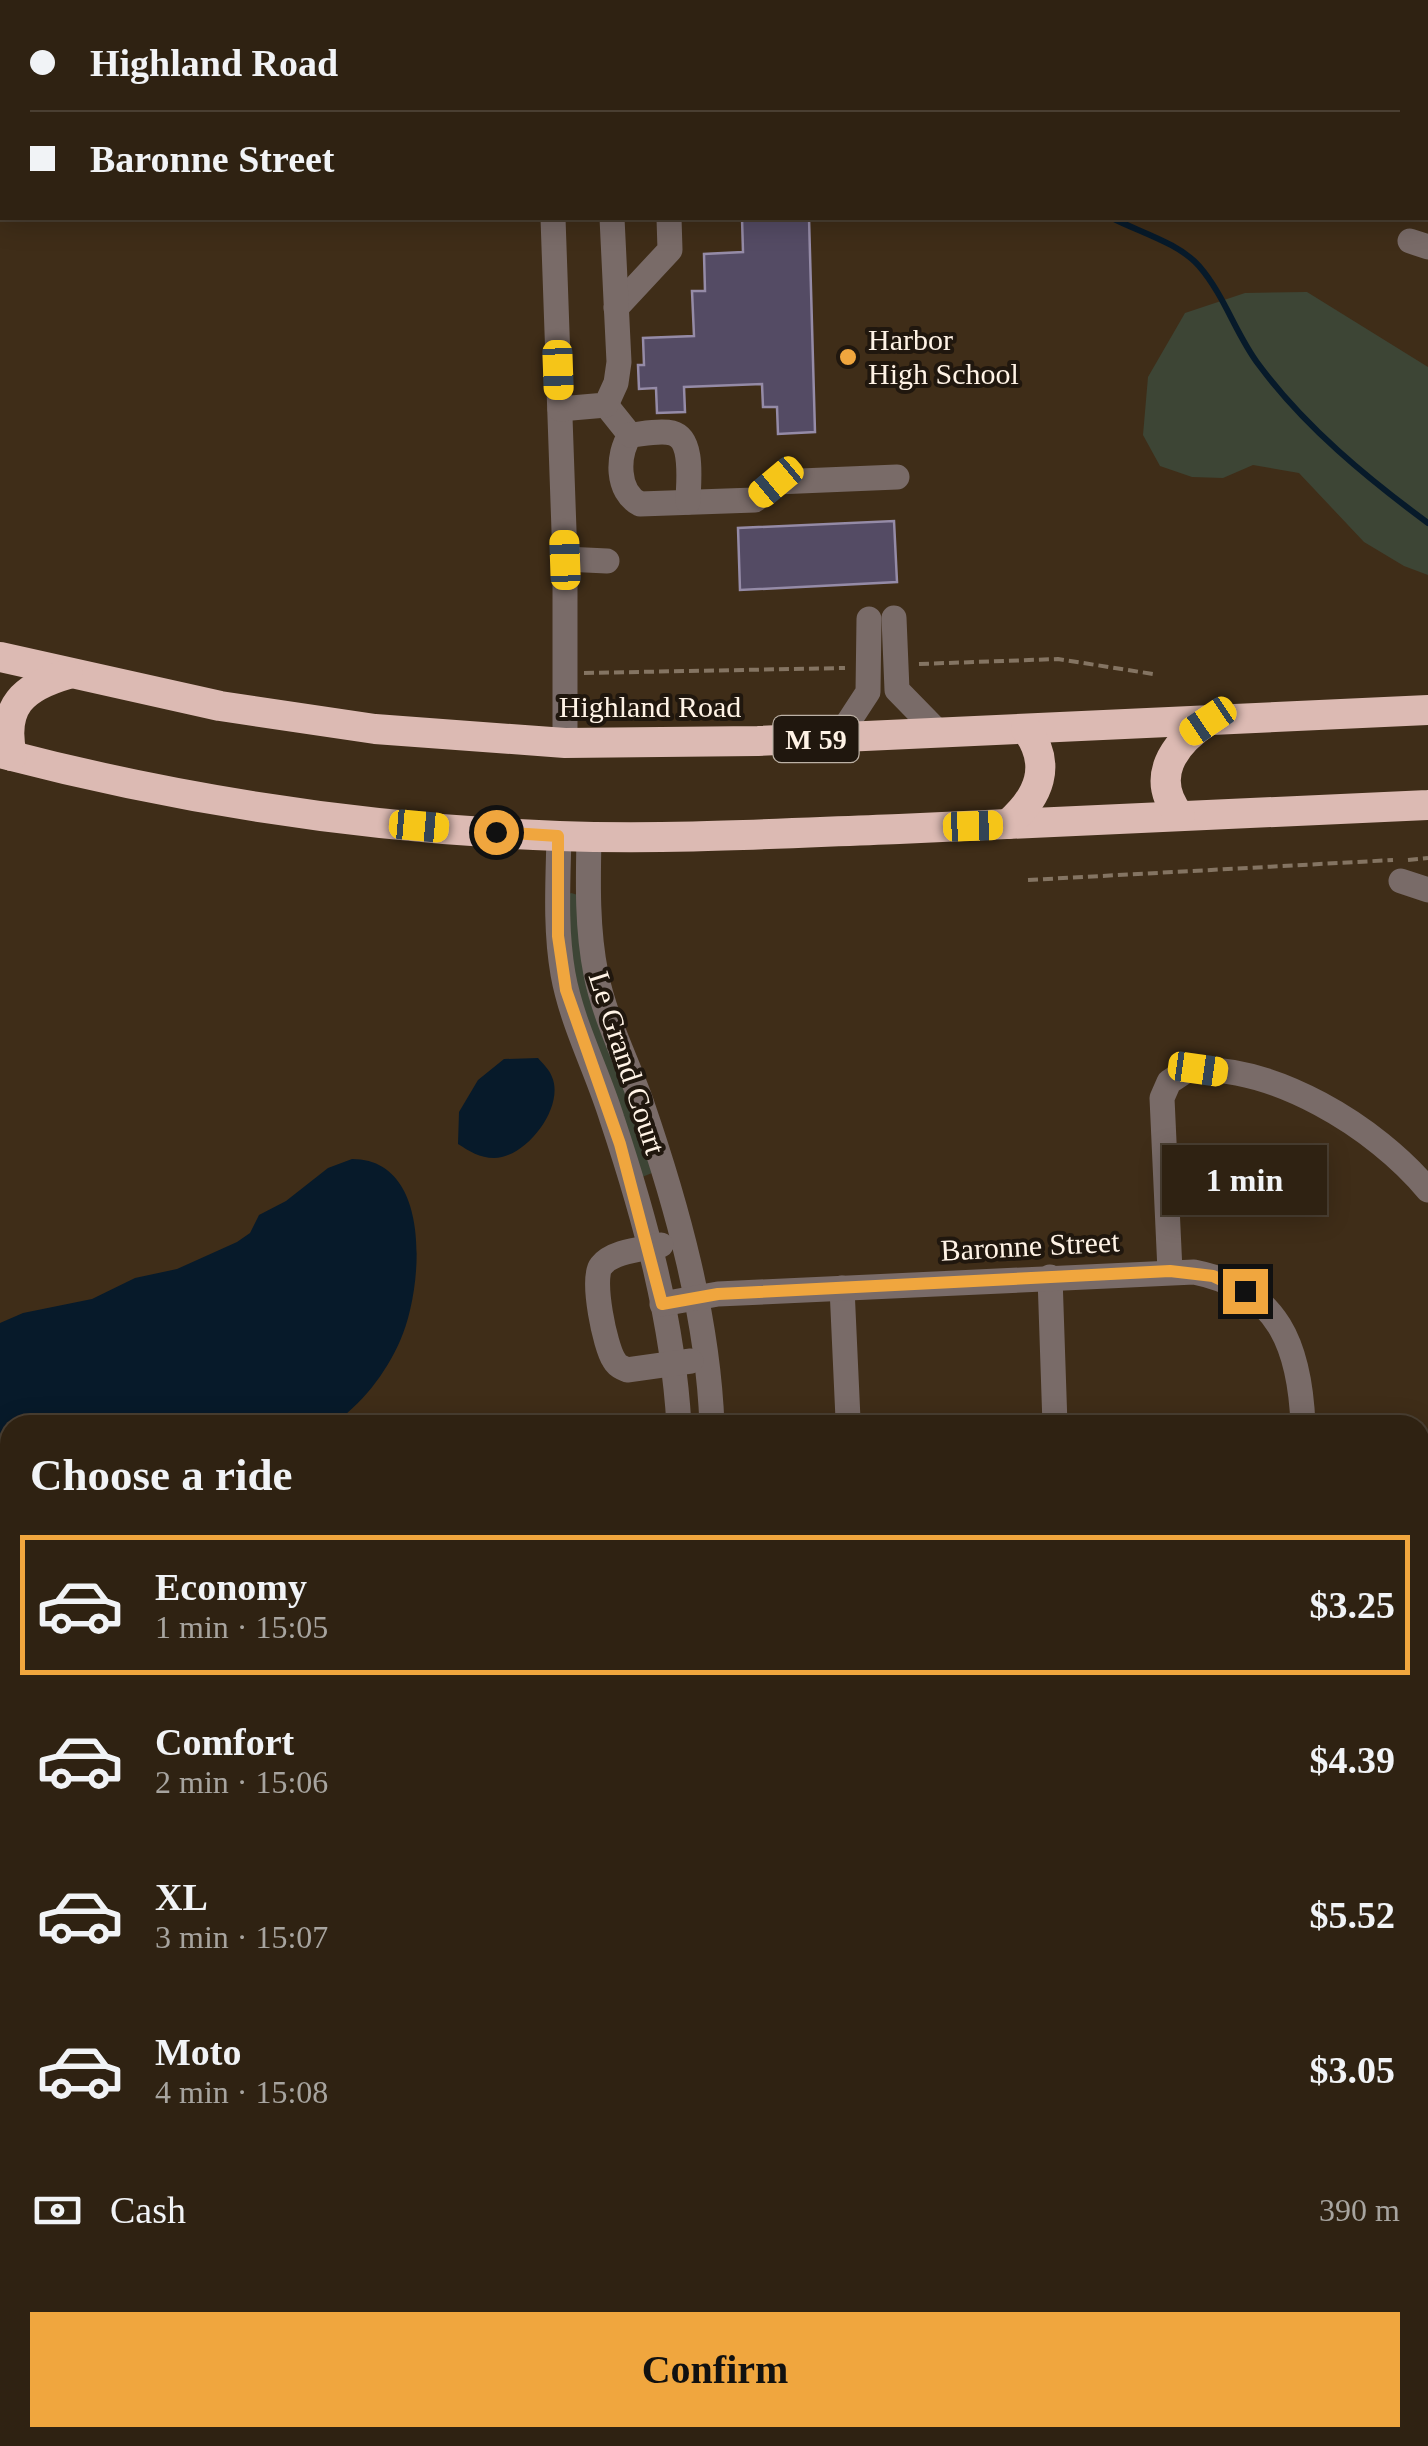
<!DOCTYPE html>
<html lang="en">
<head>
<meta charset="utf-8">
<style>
  :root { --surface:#2f2212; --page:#372a1b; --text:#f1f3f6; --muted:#a7a49f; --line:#4a3f32; --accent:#f0a63e }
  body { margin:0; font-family:"Times New Roman",serif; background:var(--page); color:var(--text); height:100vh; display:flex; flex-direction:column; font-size:38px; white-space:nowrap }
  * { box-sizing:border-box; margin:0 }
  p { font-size:32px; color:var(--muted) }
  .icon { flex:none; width:55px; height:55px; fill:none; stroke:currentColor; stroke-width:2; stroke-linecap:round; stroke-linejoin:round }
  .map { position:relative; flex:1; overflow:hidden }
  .panel { position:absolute; left:0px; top:1415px; width:1430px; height:1032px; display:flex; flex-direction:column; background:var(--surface); border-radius:30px 30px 0 0; box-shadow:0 5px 25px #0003,0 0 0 2px var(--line) }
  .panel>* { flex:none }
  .banner { position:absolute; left:0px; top:0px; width:1430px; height:220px; box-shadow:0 5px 25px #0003,0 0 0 2px var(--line); display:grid; align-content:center; height:220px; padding:0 30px; background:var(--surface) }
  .end { position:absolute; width:45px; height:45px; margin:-22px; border:12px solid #f0a63e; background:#111; box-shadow:0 0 0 5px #111 }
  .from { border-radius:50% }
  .bubble { position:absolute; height:70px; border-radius:0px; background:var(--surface); box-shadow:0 5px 25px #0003,0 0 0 2px var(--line); font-size:32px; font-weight:700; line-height:70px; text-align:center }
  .car { position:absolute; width:30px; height:60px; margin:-30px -15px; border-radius:12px; box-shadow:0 0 8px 2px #0007; background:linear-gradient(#f5c518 24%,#345 0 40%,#f5c518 0 76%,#345 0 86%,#f5c518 0) }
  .banner b { display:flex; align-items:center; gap:35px; height:95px; font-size:38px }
  .banner b+b { border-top:2px solid var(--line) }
  .banner i { width:25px; height:25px; background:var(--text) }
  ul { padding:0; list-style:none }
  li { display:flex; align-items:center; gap:30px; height:140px; margin:0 20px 15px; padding:0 10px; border:5px solid transparent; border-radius:0px }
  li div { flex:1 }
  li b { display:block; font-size:38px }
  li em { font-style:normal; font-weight:700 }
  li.selected { border-color:var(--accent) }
  li>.icon { width:90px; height:90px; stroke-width:1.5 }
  h2 { padding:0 30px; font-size:45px; line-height:120px }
  .pay { display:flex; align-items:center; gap:25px; height:110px; padding:0 30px; font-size:38px }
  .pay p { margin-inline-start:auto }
  .action { display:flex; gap:20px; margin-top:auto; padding:20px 30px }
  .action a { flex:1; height:115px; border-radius:0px; background:var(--accent); color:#111; font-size:40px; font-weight:700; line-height:115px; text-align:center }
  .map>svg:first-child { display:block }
</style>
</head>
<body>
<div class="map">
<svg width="1428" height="2446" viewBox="0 0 1428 2446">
  <rect width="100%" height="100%" fill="#3f2d18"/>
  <g fill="#3d4535">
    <path d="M1307,292L1428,367V575L1404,566L1364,542L1299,473L1253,465L1223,478L1192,477L1160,466L1143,435L1148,377L1185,313L1245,293Z"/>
    <path d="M571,893L578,895L613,1051L652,1173L642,1177L576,998L565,897Z"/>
  </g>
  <g fill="#071a2a">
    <path d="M538,1058C542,1063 550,1070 552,1077C565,1107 526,1158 494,1158C480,1158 469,1151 458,1144L459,1112L478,1080L504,1059Z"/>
    <path d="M352,1159C434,1159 423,1290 400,1341C386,1373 361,1406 331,1425H10V1535L0,1537V1323L23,1313L92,1299L135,1278L177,1269L237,1242L250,1233L259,1215L286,1201L328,1168Z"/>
    <path d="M750,2438H1325L1321,2446H735Z"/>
  </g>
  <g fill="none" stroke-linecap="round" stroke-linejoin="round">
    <g stroke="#071a2a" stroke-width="6">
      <path d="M885,0L886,2"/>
      <path d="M1112,218C1139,232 1179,243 1199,266C1225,296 1236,335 1259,365C1305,427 1367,478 1428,523"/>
    </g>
  </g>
  <g fill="#544b64" stroke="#958ba7" stroke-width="2.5">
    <path d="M742,218H809L815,432L778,434L777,407H763L762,384L684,387L685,412L657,413L656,388L639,389L638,365H644L643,338L694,336L692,291H705L704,254L743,252Z"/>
    <path d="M894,521L897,582L740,590L738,528Z"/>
  </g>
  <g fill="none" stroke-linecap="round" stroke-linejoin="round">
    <g stroke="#847462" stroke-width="4" stroke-dasharray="10 5" stroke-linecap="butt">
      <path d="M919,664L1058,659L1153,674"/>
      <path d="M584,673L845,668"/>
      <path d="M1408,860L1428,858"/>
      <path d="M1028,880L1393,860"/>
    </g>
    <g stroke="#796b68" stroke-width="25">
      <path d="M545,0V2"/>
      <path d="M553,218L565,559V743"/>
      <path d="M1410,241L1428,247"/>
      <path d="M616,308L670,250L669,218"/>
      <path d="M606,405L630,435C617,455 616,492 640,504L755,500L776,482L897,477"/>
      <path d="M560,409L606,405L616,383L619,362L612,218"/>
      <path d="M630,435C642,434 660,430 672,433C695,439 688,484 688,502"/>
      <path d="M565,559L607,561"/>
      <path d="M894,618L897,690L940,734"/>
      <path d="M838,738L868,692L869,619"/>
      <path d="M559,836C558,882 555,928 563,974C572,1024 597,1070 612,1119C645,1218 673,1321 679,1425"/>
      <path d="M589,837C588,883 587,929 596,974C605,1019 627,1061 642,1104C677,1206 708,1317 712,1425"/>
      <path d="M1401,881L1428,890"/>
      <path d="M661,1245C644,1249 612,1251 601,1266C591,1278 605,1347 614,1360C618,1367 620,1366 627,1370L691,1361"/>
      <path d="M1170,1271L1162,1098L1169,1082L1187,1070C1272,1063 1376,1127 1428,1190"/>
      <path d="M1050,1277L1055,1425"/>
      <path d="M842,1288L848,1419"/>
      <path d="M662,1304L718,1294L1194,1272C1279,1289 1300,1347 1303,1425"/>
      <path d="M1420,1535L1428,1534"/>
      <path d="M0,1627L10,1625"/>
      <path d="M1420,1757L1428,1760"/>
      <path d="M0,1786L10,1778"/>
      <path d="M1420,1941L1428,1940"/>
      <path d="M0,2035L10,2027"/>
      <path d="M0,2145H10"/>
      <path d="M367,2438V2446"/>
    </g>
    <g stroke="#dcbab3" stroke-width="30">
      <path d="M0,657L220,706L375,729L565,743L758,741L1428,710"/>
      <path d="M0,753C183,801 370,829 559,836C673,840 786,833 899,829C1076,821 1252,813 1428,805"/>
      <path d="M12,756C1,706 23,687 68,674"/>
      <path d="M1180,816C1149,778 1173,744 1208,721"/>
      <path d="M1008,824C1039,797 1053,765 1026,729"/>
    </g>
  </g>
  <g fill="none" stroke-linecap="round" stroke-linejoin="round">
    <path stroke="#f0a63e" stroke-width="12" d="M496,832L558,836V936L566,990L620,1144L662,1304L718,1294L1170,1271L1213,1276L1245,1291"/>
  </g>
  <circle fill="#f0a63e" stroke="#20170e" stroke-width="4" cx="848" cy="357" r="10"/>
  <g text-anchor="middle" stroke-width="8" stroke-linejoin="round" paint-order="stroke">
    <rect fill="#20170e" stroke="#bcb1a5" stroke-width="2.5" x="773.5" y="716" width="85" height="46" rx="8"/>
    <g font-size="28" font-weight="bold" fill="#fff3e6">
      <text x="816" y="749">M 59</text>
    </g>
    <g font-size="30" fill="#fff3e6" stroke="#20170e" text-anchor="start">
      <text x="868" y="350">Harbor<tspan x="868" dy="34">High School</tspan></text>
    </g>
    <g font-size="30" fill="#fff3e6" stroke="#20170e">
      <text x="650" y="717">Highland Road</text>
      <text transform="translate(627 1063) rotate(72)" y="10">Le Grand Court</text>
      <text transform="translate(1030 1246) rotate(-3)" y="10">Baronne Street</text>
    </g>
  </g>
</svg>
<i class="end from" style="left:496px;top:832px"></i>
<i class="end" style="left:1245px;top:1291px"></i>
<div class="bubble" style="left:1162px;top:1145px;width:165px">1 min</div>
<i class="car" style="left:558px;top:370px;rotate:178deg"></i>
<i class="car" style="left:776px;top:482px;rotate:230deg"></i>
<i class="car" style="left:565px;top:560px;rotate:358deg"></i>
<i class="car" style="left:1208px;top:721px;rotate:236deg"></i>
<i class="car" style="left:419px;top:826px;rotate:95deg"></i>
<i class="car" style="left:973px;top:826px;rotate:88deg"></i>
<i class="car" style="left:1198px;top:1069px;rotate:98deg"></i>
<div class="banner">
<b><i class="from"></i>Highland Road</b>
<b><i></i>Baronne Street</b>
</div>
<section class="panel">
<h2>Choose a ride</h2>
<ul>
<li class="selected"><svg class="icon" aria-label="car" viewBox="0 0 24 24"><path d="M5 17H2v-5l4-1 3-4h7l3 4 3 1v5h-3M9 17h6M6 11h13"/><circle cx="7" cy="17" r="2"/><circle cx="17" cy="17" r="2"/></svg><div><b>Economy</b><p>1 min · 15:05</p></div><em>$3.25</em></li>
<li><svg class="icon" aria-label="car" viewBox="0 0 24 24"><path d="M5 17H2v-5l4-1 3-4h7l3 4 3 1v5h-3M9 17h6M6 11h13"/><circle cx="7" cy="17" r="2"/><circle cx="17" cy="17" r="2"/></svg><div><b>Comfort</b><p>2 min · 15:06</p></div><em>$4.39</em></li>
<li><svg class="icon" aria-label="car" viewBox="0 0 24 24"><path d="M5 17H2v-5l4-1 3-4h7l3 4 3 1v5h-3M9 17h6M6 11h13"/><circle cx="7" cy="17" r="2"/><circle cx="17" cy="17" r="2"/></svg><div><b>XL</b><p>3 min · 15:07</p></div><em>$5.52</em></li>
<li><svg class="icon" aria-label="car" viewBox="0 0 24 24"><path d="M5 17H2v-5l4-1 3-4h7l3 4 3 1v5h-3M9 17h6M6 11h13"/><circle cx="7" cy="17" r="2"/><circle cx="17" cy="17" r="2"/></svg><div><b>Moto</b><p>4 min · 15:08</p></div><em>$3.05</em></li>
</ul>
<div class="pay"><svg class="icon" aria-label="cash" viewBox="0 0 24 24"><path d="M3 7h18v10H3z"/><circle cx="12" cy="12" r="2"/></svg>Cash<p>390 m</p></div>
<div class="action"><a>Confirm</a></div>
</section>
</div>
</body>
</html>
